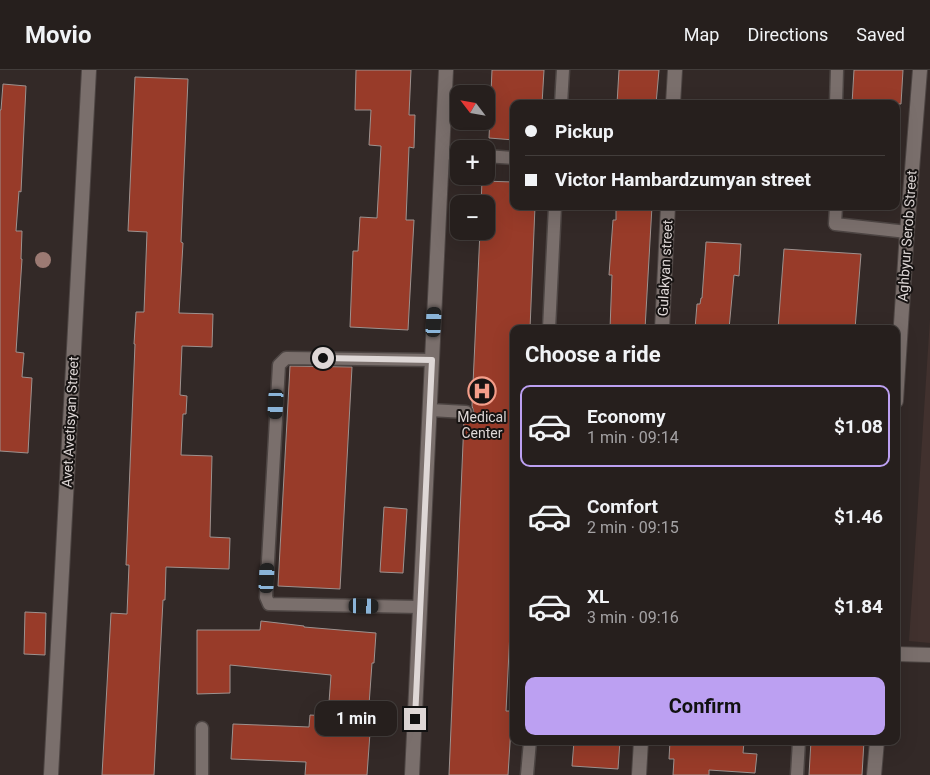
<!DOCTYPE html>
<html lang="en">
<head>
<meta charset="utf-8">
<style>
  :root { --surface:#261f1d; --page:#2e2726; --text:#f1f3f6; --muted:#a4a2a4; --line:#423d3b; --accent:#bca0f2 }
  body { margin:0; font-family:Roboto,sans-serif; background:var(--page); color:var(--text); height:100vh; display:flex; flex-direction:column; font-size:19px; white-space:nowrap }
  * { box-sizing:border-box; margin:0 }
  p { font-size:16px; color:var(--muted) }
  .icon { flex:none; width:28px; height:28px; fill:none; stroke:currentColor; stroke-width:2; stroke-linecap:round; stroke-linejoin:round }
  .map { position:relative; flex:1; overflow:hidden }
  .drawer { position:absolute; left:510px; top:255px; width:390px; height:420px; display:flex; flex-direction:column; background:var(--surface); border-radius:10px; box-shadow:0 5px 20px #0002,0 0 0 1px var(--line) }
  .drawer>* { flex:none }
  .hud { position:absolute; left:510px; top:30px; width:390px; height:110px; border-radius:10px; box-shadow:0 5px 20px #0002,0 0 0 1px var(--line); display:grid; align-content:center; height:110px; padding:0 15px; background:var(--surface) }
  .needle { width:32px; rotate:301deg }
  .tools { position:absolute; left:450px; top:15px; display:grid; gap:10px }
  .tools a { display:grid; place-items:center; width:45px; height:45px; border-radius:10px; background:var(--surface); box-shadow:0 5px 20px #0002,0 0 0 1px var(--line); font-size:25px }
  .end { position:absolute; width:22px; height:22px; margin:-11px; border:6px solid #ded7d6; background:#111; box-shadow:0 0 0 2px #111 }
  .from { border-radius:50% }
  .bubble { position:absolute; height:35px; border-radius:10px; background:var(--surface); box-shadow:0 5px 20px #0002,0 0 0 1px var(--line); font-size:16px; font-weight:700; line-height:35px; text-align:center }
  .car { position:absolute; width:15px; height:30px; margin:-15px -8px; border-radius:6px; box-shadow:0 0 4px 1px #0007; background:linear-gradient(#222 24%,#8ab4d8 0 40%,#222 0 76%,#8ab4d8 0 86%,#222 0) }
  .hud b { display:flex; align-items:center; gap:18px; height:48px; font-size:19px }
  .hud b+b { border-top:1px solid var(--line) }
  .hud i { width:12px; height:12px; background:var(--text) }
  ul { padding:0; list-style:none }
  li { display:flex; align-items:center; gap:15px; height:82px; margin:0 10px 8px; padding:0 5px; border:2px solid transparent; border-radius:10px }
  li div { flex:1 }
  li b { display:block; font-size:19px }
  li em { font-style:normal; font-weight:700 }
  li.current { border-color:var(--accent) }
  li>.icon { width:45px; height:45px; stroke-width:1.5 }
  h2 { padding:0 15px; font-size:22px; line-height:60px }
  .action { display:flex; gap:10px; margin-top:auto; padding:10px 15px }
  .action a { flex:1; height:58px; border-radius:10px; background:var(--accent); color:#111; font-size:20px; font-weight:700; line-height:58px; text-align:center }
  header { display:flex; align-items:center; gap:30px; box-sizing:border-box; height:70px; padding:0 25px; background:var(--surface); border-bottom:1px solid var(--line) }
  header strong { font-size:24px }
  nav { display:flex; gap:28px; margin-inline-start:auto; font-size:18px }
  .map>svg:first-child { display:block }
</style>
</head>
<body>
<header>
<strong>Movio</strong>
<nav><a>Map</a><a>Directions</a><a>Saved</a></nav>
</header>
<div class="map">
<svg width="930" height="705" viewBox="0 0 930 705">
  <rect width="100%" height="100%" fill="#332927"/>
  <path fill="#41312e" d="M930,249V573L909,571Z"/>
  <g fill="#983b29" stroke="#9d928f">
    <path d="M356,0H411L409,45H415L414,78L409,77L406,150H414L408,260L350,257L353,181H358L360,147L377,148L381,76L369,75L371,40H355Z"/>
    <path d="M492,0H544L542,34H514V70L489,68Z"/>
    <path d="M619,0H659L656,34H617Z"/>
    <path d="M854,0H903L901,34H852Z"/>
    <path d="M135,7L188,9L181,172L183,173L179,243L213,244L212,277L182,276L180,325L187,326L186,344H183L181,385L212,386L210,467L230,468L229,499L166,497L165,530H163L154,705H102L111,543L127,544L129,495H126L135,274H134L136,242H144L147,162L128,161Z"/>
    <path d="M3,14L26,16L21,122L19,121L16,161H22L21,189H22L16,282L24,283L22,307L32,308L28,383L0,381V40H1Z"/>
    <path d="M482,111L514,112V136H535L530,259H514V482L506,641H512L508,705H449L464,350L471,348L474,343L473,339L472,336L480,161H486V134H481Z"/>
    <path d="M616,136H652L645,259H610L612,205H609L613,150H616Z"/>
    <path d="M706,172L741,174L739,206L734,205L729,259H695L697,234H700L701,228H702Z"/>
    <path d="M784,179L861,184L855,259H778Z"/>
    <path d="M290,296L352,297L340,519L278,516Z"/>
    <path d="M384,437L407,439L403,503L380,502Z"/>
    <path d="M25,542L46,543L45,585L24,584Z"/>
    <path d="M261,551L304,556V557L376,563L374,593H372L368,649H371L367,705H305L306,692L231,689L233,654L309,657L310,645L328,646L331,605L230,595V623L197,624V560H260Z"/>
    <path d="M574,671H620L618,699L572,696Z"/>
    <path d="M670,671H724L744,672L743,683L757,684L755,703L709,700V705H673L674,689H669Z"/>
    <path d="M811,671H864L862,705H809Z"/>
  </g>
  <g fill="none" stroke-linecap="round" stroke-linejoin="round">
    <g stroke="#4d4543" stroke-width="15">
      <g id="service">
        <path d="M561,34L563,0"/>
        <path d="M836,34L837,0"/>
        <path d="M442,83L459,84"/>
        <path d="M486,86L514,88"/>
        <path d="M836,136L835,154L907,162"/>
        <path d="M549,259L555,136"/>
        <path d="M430,340L466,342"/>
        <path d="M420,537L269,534L266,527L279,295L286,288L432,290"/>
        <path d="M202,705V658"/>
        <path d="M527,705L530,671"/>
        <path d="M797,705L799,671"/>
      </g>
    </g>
    <g stroke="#4d4543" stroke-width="16">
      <g id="minor">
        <path d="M673,34L675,0"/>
        <path d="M662,259L668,136"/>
        <path d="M896,331L907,162L920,0"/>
        <path d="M896,584L930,585"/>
        <path d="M639,705L641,671"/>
        <path d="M874,705L877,671"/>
      </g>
    </g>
    <g stroke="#4d4543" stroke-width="16">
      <g id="tertiary">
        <path d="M51,705L89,0"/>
        <path d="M412,705L446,0"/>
      </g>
    </g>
    <use href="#service" stroke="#7a6f6c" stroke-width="12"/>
    <use href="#minor" stroke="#7a6f6c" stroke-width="14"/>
    <use href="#tertiary" stroke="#7a6f6c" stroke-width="14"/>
  </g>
  <circle fill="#9c7a73" cx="43" cy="190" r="8"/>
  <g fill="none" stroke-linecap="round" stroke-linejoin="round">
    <path stroke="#ded7d6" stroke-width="6" d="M323,288L432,290L415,649"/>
  </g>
  <defs>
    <g id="hospital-ring" transform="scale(1.4375)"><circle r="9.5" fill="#171312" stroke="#f49e8a" stroke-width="1.5"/><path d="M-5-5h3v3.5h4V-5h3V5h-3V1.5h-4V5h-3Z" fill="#f49e8a"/></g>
  </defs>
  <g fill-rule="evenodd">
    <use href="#hospital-ring" x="482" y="321"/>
  </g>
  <g text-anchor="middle" stroke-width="4" stroke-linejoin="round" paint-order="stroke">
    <g font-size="14" fill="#ded7d6" stroke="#171312">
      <text transform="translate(907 166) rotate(-86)" y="5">Aghbyur Serob Street</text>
      <text transform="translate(665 198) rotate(-87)" y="5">Gulakyan street</text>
      <text transform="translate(70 352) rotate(-87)" y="5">Avet Avetisyan Street</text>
    </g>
    <g font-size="14" fill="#ded7d6" stroke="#171312">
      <text x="482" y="352">Medical<tspan x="482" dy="16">Center</tspan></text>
    </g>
  </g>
</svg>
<div class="tools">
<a><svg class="needle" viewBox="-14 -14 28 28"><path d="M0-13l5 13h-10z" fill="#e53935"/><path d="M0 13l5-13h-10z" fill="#a4a2a4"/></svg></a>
<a>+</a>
<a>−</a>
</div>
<i class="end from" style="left:323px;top:288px"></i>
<i class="end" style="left:415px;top:649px"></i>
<div class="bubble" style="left:315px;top:631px;width:82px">1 min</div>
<i class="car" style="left:434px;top:252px;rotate:3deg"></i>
<i class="car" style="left:276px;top:334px;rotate:183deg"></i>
<i class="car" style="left:267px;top:508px;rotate:3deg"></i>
<i class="car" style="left:364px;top:536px;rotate:91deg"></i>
<div class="hud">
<b><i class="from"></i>Pickup</b>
<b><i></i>Victor Hambardzumyan street</b>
</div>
<section class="drawer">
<h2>Choose a ride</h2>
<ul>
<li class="current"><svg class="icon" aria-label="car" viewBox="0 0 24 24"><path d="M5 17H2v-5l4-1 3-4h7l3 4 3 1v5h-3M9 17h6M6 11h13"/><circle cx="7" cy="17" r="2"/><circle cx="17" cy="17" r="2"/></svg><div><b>Economy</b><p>1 min · 09:14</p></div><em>$1.08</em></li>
<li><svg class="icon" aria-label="car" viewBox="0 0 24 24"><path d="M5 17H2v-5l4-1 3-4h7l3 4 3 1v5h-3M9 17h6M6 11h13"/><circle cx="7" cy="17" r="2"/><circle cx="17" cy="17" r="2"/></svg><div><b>Comfort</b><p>2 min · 09:15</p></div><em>$1.46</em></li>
<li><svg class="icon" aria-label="car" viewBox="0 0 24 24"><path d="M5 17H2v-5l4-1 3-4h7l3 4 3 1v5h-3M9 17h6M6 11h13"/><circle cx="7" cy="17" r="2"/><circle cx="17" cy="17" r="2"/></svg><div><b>XL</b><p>3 min · 09:16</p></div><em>$1.84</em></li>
</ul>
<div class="action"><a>Confirm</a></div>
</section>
</div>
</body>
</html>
